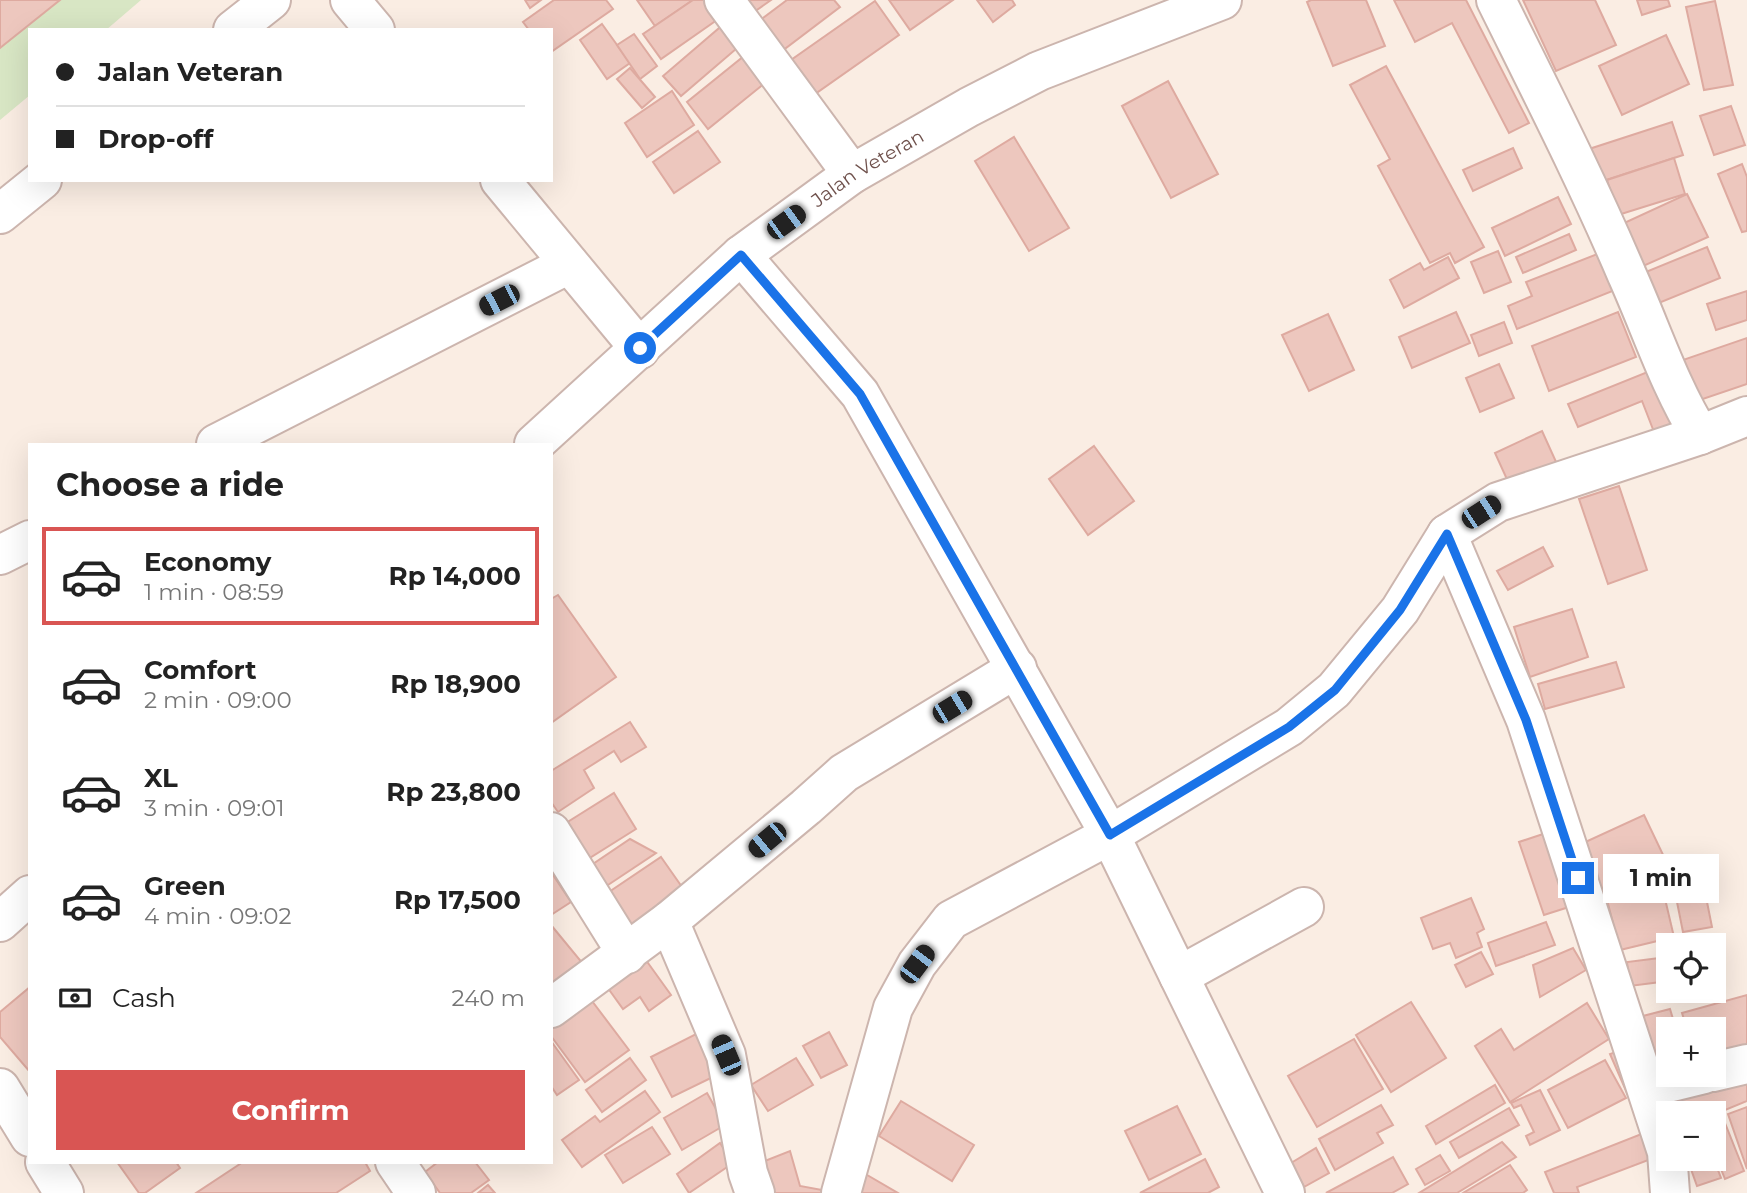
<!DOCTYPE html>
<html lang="en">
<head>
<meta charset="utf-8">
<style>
  :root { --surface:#fff; --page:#f6f6f6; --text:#222; --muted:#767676; --line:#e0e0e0; --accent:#d95553 }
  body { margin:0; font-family:Montserrat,sans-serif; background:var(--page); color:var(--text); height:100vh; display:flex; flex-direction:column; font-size:26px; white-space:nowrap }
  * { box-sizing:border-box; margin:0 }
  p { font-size:23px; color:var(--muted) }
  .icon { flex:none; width:38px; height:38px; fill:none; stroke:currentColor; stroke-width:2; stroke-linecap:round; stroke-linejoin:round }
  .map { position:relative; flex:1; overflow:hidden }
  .side { position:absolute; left:28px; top:443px; width:525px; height:721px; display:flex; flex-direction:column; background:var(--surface); border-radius:0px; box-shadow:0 7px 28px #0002 }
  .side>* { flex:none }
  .guide { position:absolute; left:28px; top:28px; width:525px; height:154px; border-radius:0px; box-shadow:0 7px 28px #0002; display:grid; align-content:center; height:154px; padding:0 28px; background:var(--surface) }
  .fabs { position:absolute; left:1656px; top:933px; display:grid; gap:14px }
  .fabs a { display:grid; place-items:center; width:70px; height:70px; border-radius:0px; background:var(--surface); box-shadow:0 7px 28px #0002; font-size:35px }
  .end { position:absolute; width:32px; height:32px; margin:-16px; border:9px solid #1a73e8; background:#fff; box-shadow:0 0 0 4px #fff }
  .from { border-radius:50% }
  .bubble { position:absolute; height:49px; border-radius:0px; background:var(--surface); box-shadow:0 7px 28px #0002; font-size:23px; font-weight:700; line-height:49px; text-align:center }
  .car { position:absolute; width:21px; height:42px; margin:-21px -10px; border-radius:9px; box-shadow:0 0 5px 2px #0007; background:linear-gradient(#222 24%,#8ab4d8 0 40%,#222 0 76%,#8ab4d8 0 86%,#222 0) }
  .guide b { display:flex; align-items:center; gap:24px; height:66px; font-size:26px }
  .guide b+b { border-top:2px solid var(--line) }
  .guide i { width:18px; height:18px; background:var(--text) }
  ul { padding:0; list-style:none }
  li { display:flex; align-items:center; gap:21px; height:98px; margin:0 14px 10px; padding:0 14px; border:4px solid transparent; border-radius:0px }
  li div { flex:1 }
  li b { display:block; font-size:26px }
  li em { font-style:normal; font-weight:700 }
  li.active { border-color:var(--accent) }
  li>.icon { width:63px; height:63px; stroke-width:1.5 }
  h2 { padding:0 28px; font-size:32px; line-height:84px }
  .pay { display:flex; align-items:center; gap:18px; height:77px; padding:0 28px; font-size:26px }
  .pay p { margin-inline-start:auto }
  .action { display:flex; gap:14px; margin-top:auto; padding:14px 28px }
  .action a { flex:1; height:80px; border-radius:0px; background:var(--accent); color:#fff; font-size:28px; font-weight:700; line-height:80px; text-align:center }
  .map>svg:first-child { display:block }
</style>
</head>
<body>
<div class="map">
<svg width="1747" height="1193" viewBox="0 0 1747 1193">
  <rect width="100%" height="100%" fill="#faede3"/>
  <path fill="#d8e6c4" d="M0,0H141L106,30H30V95L0,120Z"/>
  <g fill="#edc7be" stroke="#deaaa0" stroke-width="2">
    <path d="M0,0H60L0,48Z"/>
    <path d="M525,0H541L530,8Z"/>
    <path d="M554,0H606L613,9L551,52V30H529L523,22Z"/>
    <path d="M637,0H693L655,26Z"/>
    <path d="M693,0H714L724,15L661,59L643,34Z"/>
    <path d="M734,0H771L747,17Z"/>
    <path d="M787,0H834L840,7L782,51L759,21Z"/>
    <path d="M889,0H953L910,30Z"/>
    <path d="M977,0H1012L1015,5L993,22Z"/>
    <path d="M1311,0H1366L1385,46L1333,66L1307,2Z"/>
    <path d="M1394,0H1466L1529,123L1509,133L1452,23L1415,42Z"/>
    <path d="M1523,0H1595L1616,45L1556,71Z"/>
    <path d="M1637,0H1668L1670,6L1642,15Z"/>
    <path d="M875,1L899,35L815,94L791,60Z"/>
    <path d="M1715,1L1733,85L1704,90L1686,7Z"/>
    <path d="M725,23L743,43L681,96L663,76Z"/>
    <path d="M602,24L630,63L607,79L580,40Z"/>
    <path d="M634,34L657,66L640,79L617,45Z"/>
    <path d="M1666,35L1689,84L1622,115L1599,66Z"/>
    <path d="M749,52L770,79L708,129L687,102Z"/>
    <path d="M1386,66L1484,247L1455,263L1450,253L1430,263L1378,166L1390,159L1350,85Z"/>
    <path d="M630,68L655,97L642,108L617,79Z"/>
    <path d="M1168,81L1218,174L1171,198L1122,106Z"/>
    <path d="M672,91L694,125L647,157L625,123Z"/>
    <path d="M1731,106L1745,145L1714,155L1700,116Z"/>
    <path d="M1672,122L1683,155L1594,184L1583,151Z"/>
    <path d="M698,131L720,162L674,193L653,162Z"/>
    <path d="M1014,137L1069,228L1029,251L975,161Z"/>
    <path d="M1513,148L1522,168L1473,191L1463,170Z"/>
    <path d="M1674,158L1685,194L1618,215L1607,180Z"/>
    <path d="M1742,164L1747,177V231L1742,232L1718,174Z"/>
    <path d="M1687,194L1708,237L1641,267L1622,224Z"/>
    <path d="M1558,197L1571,224L1505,256L1492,228Z"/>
    <path d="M1569,234L1576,250L1523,273L1516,257Z"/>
    <path d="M1707,247L1720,278L1649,307L1636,276Z"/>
    <path d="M1498,251L1511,282L1484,293L1471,262Z"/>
    <path d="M1600,253L1615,290L1517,329L1508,306L1532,296L1526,282Z"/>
    <path d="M1448,257L1459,278L1404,308L1390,280L1420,263L1424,270Z"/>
    <path d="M1747,291V320L1716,330L1707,304Z"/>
    <path d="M1456,312L1470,343L1412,368L1399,337Z"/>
    <path d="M1618,312L1636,357L1549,391L1532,346Z"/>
    <path d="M1328,314L1354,370L1309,391L1282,335Z"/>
    <path d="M1504,322L1512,343L1479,356L1471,335Z"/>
    <path d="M1747,338V384L1691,403L1677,362Z"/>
    <path d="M1499,364L1514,398L1480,412L1466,378Z"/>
    <path d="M1650,371L1673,430L1656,437L1642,401L1578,427L1568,404Z"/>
    <path d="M1542,431L1557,464L1510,486L1495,453Z"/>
    <path d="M1094,446L1134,501L1088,535L1049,479Z"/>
    <path d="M1619,486L1647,570L1608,584L1579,499Z"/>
    <path d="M1543,547L1553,566L1508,590L1497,571Z"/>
    <path d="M558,595L616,677L551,723V599Z"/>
    <path d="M1572,609L1588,657L1530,677L1514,627Z"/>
    <path d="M1616,662L1624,687L1545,709L1538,684Z"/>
    <path d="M630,722L646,747L621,762L614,751L584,770L594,788L558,812L551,802V771Z"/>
    <path d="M614,793L636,829L580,864L558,828Z"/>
    <path d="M1644,815L1666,861L1603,891L1581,844Z"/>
    <path d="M1546,833L1572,906L1544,915L1519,842Z"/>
    <path d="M630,839L656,853L602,889L587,868Z"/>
    <path d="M661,857L689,897L633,934L606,894Z"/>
    <path d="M551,872L571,902L551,915Z"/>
    <path d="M1703,882L1712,927L1683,932L1674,887Z"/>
    <path d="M1662,886L1674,937L1620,950L1607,900Z"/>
    <path d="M1471,898L1484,929L1477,933L1482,947L1456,958L1450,943L1433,949L1421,918Z"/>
    <path d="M1546,922L1555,945L1496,966L1488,943Z"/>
    <path d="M551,925L584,965L551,990Z"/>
    <path d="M1573,948L1586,970L1540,997L1533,965Z"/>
    <path d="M1481,952L1493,974L1466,987L1455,965Z"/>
    <path d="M643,956L671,995L649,1011L640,997L623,1009L605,984Z"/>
    <path d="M1668,957V981L1630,986L1627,962Z"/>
    <path d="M30,987V1072L0,1037V1012Z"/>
    <path d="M1747,995V1053L1713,1061V1029H1687L1682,1013Z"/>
    <path d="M589,997L629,1050L585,1082L551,1036V1024Z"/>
    <path d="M1411,1002L1446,1058L1391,1092L1356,1035Z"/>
    <path d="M1587,1003L1609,1039L1510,1102L1475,1046L1501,1029L1514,1050Z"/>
    <path d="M1670,1009L1676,1029H1668V1057L1652,1062L1639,1017Z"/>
    <path d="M829,1032L847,1065L821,1078L803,1046Z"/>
    <path d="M696,1034L717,1075L672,1097L651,1057Z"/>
    <path d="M1354,1039L1383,1089L1317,1127L1288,1076Z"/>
    <path d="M551,1041L579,1080L557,1095L551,1086Z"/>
    <path d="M1622,1050L1641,1095L1630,1100L1610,1054Z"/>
    <path d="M630,1058L646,1080L602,1112L586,1090Z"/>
    <path d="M796,1058L813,1085L768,1111L751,1085Z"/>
    <path d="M1605,1060L1626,1098L1568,1128L1548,1090Z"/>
    <path d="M1747,1074V1101L1713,1115V1113H1668L1662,1097Z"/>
    <path d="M1495,1085L1505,1103L1436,1144L1426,1126Z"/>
    <path d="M1540,1090L1560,1130L1530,1145L1526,1136L1534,1132L1521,1105L1514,1108L1511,1103Z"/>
    <path d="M645,1091L660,1112L582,1167L562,1140L595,1116L600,1122Z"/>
    <path d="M707,1093L725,1125L682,1150L664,1118Z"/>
    <path d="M901,1101L974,1145L952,1181L879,1136Z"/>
    <path d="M1381,1105L1393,1125L1377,1133L1383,1143L1335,1170L1319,1139Z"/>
    <path d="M1177,1106L1201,1154L1149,1180L1125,1131Z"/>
    <path d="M1747,1107V1169L1728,1114Z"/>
    <path d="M1509,1108L1519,1125L1459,1158L1450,1142Z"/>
    <path d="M1723,1118L1744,1171L1725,1179L1713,1149V1122Z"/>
    <path d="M652,1127L670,1154L623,1183L605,1155Z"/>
    <path d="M1649,1131L1659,1156L1577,1187L1579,1193H1554L1545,1172Z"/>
    <path d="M1502,1142L1516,1157L1457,1193H1419Z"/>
    <path d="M720,1143L733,1163L689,1193L677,1174Z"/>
    <path d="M1316,1148L1329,1173L1304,1187L1291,1163Z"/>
    <path d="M790,1151L800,1186L822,1190L821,1193H775L760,1163Z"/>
    <path d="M1440,1155L1450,1171L1425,1185L1416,1169Z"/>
    <path d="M1393,1157L1408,1184L1392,1193H1326Z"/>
    <path d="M1713,1157L1721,1178L1697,1186L1687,1158H1713Z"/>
    <path d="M1205,1159L1219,1187L1208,1193H1140Z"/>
    <path d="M117,1162H176L180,1168L145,1193H139Z"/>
    <path d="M243,1162H365L370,1171L336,1193H196Z"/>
    <path d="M438,1162H475L489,1180L471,1193H440L425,1172Z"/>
    <path d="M1510,1165L1527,1190L1523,1193H1463Z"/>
    <path d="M862,1172L898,1193H851Z"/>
    <path d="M488,1185L495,1193H478Z"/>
  </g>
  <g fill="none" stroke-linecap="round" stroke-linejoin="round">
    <g stroke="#ccb5ae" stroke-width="42">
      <g id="minor">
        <path d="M350,0L375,30"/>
        <path d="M724,0L852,174"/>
        <path d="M1496,0C1541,91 1587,181 1627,275C1651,328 1669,385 1700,435"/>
        <path d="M233,30L271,0"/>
        <path d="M500,180L640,349"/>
        <path d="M0,214L42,180"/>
        <path d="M741,255L860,394L1110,835L1285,1193"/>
        <path d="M216,444L569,264"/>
        <path id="s1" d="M534,444L741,255L852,174L969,107L1039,71L1222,0"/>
        <path d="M1447,534L1526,720L1667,1152L1670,1193"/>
        <path d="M0,555L30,540"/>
        <path d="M551,832L627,954"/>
        <path d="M669,921L726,1055L748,1173L755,1193"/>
        <path d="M0,922L30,895"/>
        <path d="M1179,976L1304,907"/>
        <path d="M551,1008L669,921L806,807L844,773L1017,668"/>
        <path d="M1713,1072L1747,1064"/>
        <path d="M0,1088L30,1137"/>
        <path d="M1647,1088L1704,1074"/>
        <path d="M45,1162L64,1193"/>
        <path d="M395,1162L416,1193"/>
        <path d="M841,1193L893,1008L917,964L951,920L1110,835L1289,727L1334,690L1400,610L1447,534L1498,502L1700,435L1747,416"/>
      </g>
    </g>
    <use href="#minor" stroke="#fff" stroke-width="38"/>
  </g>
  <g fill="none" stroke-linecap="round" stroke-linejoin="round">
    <path stroke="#1a73e8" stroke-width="9" d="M640,348L741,255L860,394L1110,835L1289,727L1335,690L1400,610L1447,534L1526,720L1578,878"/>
  </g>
  <g text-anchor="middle" stroke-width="5" stroke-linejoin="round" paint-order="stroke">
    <g font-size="19" fill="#6f514c" stroke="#fdf1e9">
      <text dy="7" stroke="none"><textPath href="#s1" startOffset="434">Jalan Veteran</textPath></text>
    </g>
  </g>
</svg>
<div class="fabs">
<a><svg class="icon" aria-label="locate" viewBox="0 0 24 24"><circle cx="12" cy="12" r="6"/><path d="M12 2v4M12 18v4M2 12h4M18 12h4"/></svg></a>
<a>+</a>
<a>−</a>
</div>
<i class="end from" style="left:640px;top:348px"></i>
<i class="end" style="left:1578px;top:878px"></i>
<div class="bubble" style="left:1603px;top:854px;width:116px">1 min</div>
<i class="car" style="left:786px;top:222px;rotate:54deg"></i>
<i class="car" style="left:499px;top:300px;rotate:243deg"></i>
<i class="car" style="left:1481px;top:512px;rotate:57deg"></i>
<i class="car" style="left:952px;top:707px;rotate:59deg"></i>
<i class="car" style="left:767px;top:840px;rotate:230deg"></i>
<i class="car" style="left:917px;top:964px;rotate:37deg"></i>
<i class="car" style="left:726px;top:1055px;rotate:337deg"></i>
<div class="guide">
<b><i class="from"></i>Jalan Veteran</b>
<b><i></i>Drop-off</b>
</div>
<section class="side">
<h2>Choose a ride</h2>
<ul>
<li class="active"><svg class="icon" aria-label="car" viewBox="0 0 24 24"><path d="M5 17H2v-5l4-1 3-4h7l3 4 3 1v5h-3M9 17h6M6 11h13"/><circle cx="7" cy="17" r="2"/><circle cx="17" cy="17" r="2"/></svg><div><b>Economy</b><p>1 min · 08:59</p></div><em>Rp 14,000</em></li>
<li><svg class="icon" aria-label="car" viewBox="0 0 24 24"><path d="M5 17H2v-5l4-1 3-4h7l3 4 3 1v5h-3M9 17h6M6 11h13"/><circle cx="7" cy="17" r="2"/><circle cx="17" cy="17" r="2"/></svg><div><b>Comfort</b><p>2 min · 09:00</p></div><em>Rp 18,900</em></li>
<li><svg class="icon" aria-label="car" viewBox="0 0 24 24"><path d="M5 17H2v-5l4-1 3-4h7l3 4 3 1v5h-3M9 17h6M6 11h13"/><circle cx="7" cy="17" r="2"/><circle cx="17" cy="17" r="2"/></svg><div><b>XL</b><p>3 min · 09:01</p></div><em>Rp 23,800</em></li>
<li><svg class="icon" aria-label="car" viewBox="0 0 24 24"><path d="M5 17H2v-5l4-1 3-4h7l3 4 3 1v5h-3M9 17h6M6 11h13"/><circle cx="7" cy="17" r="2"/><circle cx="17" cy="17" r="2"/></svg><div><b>Green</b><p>4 min · 09:02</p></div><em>Rp 17,500</em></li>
</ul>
<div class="pay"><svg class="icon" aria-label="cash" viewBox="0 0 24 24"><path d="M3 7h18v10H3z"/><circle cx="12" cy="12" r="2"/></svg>Cash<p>240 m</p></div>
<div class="action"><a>Confirm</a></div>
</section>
</div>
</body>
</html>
